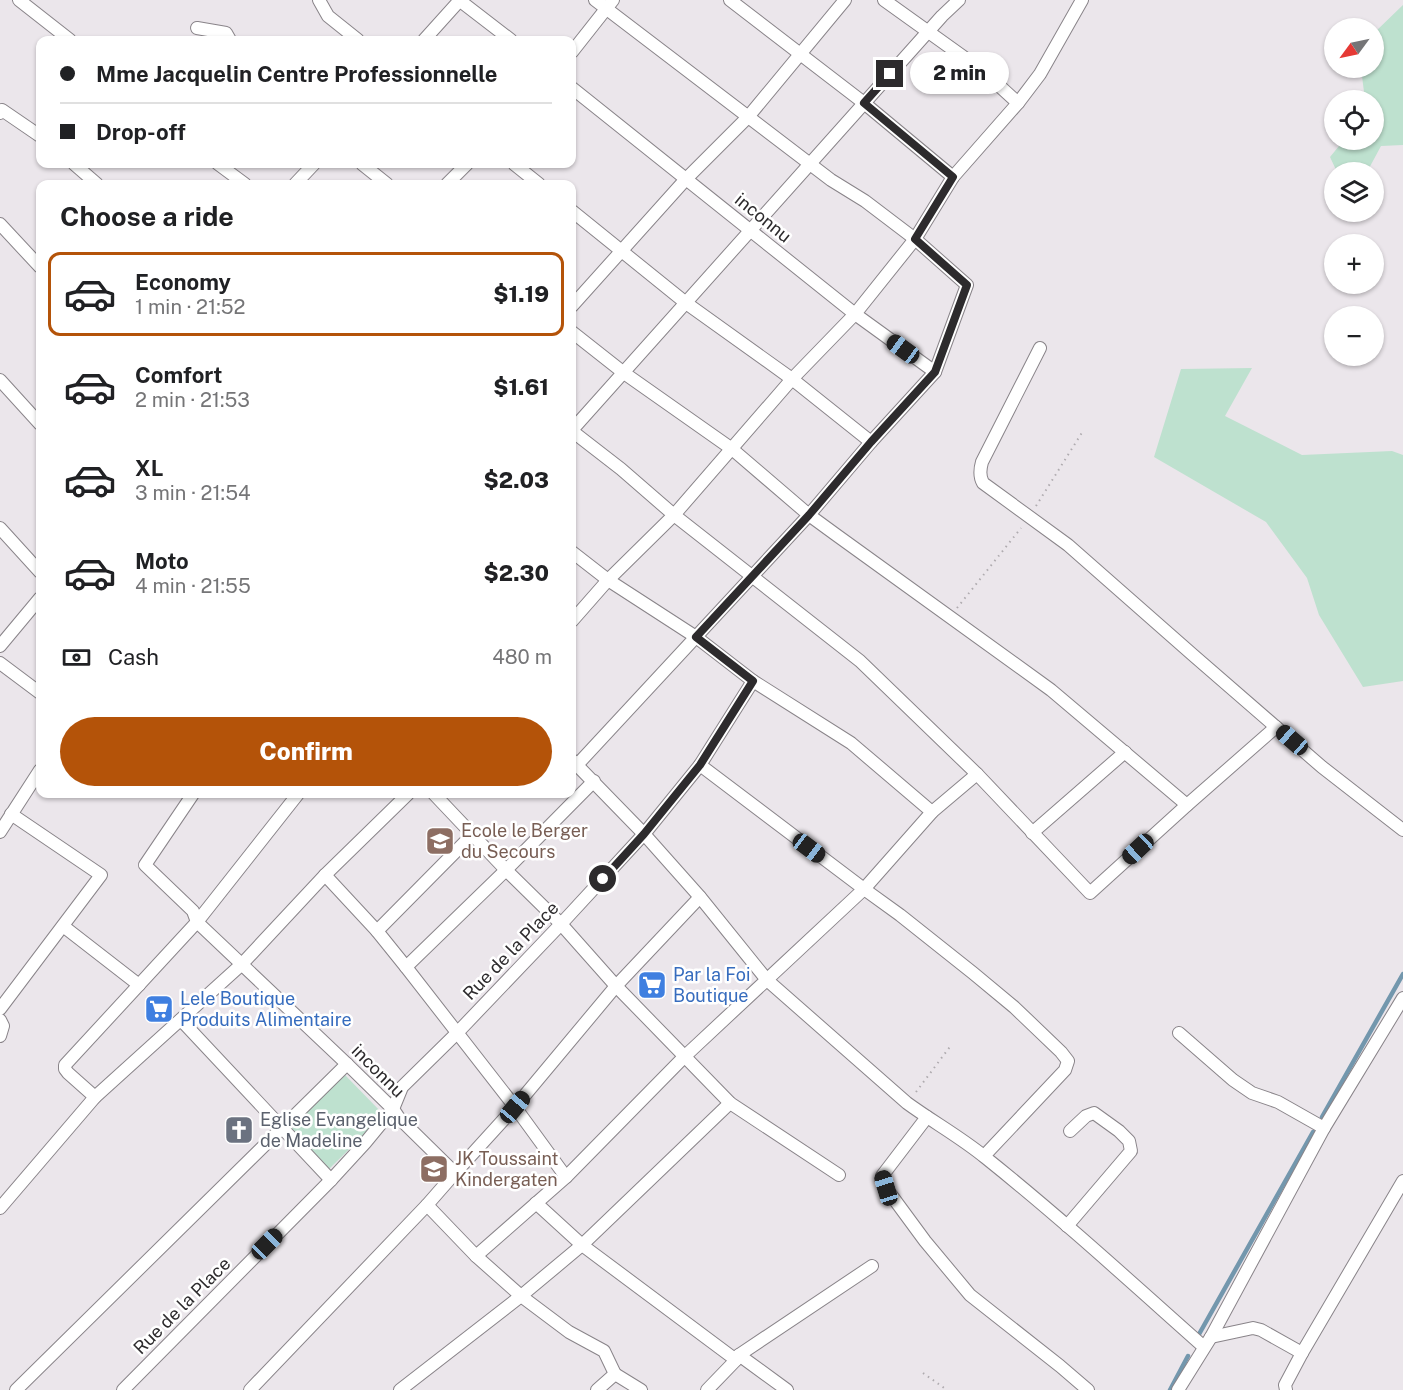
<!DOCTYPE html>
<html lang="en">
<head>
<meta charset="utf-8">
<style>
  :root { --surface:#fff; --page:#f6f6f6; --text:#202124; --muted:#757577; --line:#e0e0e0; --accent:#b45309 }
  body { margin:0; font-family:"Public Sans",sans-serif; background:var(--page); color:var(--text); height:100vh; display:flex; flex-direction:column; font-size:22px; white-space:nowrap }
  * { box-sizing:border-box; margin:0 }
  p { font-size:20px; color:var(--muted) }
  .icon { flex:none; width:33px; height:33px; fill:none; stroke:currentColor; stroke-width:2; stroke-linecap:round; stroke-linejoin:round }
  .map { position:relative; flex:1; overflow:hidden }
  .drawer { position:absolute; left:36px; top:180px; width:540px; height:618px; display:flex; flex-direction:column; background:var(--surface); border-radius:12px; box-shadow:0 2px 4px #0004 }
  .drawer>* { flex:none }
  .top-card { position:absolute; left:36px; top:36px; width:540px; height:132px; border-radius:12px; box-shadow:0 2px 4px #0004; display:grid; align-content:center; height:132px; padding:0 24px; background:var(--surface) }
  .needle { width:39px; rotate:237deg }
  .buttons { position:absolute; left:1324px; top:18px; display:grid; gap:12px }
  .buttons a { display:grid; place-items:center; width:60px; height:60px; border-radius:50%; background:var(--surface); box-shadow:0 2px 4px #0004; font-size:30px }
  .end { position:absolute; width:27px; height:27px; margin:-14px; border:8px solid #2d2b2d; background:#fff; box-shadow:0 0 0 3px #fff }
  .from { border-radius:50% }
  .bubble { position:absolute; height:42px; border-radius:21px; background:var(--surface); box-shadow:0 2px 4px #0004; font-size:20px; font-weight:800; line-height:42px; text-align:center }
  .car { position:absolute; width:18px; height:36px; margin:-18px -9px; border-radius:8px; box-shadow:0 0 4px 2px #0007; background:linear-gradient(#222 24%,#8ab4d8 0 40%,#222 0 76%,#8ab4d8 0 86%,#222 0) }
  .top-card b { display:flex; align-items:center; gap:21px; height:57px; font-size:22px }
  .top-card b+b { border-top:2px solid var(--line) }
  .top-card i { width:15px; height:15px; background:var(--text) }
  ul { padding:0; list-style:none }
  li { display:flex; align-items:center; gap:18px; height:84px; margin:0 12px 9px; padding:0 12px; border:3px solid transparent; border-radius:12px }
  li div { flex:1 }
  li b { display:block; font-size:22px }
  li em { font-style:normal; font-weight:800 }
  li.on { border-color:var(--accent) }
  li>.icon { width:54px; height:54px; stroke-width:1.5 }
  h2 { padding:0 24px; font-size:27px; line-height:72px }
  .pay { display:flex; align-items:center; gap:15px; height:66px; padding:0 24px; font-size:22px }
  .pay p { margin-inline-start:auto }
  .primary-button { display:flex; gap:12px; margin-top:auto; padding:12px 24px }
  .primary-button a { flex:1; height:69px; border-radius:36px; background:var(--accent); color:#fff; font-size:24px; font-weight:800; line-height:69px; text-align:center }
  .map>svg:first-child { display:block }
</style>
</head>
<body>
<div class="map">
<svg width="1403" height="1390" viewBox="0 0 1403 1390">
  <rect width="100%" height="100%" fill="#ebe6eb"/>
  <g fill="#bee1cf">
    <path d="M1403,5V145L1381,146L1367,172H1337L1330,157L1344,140H1374V100H1365L1361,68H1374V33Z"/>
    <path d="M1252,368L1225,416L1302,455L1392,451L1403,455V681L1363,687L1319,615L1307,578L1266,522L1154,457L1181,369Z"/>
    <path d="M345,1075L384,1115L328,1170L290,1128Z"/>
  </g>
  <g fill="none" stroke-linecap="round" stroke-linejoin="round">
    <g stroke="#7397ad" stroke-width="4.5">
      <path d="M1322,1117L1403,974"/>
      <path d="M1198,1336L1313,1132"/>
      <path d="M1170,1390L1188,1356"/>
    </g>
    <g stroke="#898489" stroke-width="14">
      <g id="street">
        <path d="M19,0L70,40"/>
        <path d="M319,0L328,16L358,40"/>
        <path d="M459,0L511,40"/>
        <path d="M730,0L864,103L953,177"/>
        <path d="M884,0L983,71L1018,103"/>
        <path d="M197,28L226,33L230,40"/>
        <path d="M424,40L460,0"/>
        <path d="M572,52L613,0"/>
        <path d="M572,88L855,314L935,372"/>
        <path d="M0,113L2,110L40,136"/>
        <path d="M74,164L97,184"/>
        <path d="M218,164L245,184"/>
        <path d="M362,164L387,184"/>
        <path d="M514,164L539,184"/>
        <path d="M295,184L314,164"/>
        <path d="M447,184L467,164"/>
        <path d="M572,211L686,303L792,379L871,442"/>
        <path d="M0,224L40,267"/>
        <path d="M572,306L686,179L748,117L845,0"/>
        <path d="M572,332L624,373L732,449L809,515L835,534L1051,690L1187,805"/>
        <path d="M1040,348L982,462C980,469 979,476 983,483L1068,545L1193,655L1322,767L1403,830"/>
        <path d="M0,380L40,424"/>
        <path d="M572,430L942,16L959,0"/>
        <path d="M572,431L621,469L674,515L860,661L977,774L932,812"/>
        <path d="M0,528L40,572"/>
        <path d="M572,621L608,580L674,515L792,379L855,314L915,239L953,177L1018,103L1040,74L1082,0"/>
        <path d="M0,646L40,598"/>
        <path d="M0,663L40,693"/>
        <path d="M572,760L644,834L700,897L767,980L907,1103C933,1122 962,1138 986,1158C1061,1218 1132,1283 1204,1347"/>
        <path d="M577,765L809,515L871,442L935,372L967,285L915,239L865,201L831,180L595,0"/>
        <path d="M700,765L864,889L900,915L973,973L1014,1007L1061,1052L1068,1061L1065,1070L984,1156"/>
        <path d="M977,774L1090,893L1187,805L1276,727"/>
        <path d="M193,794L145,865L193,911L197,922L347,1064L393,1109L399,1118L455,1173L427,1205L250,1390"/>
        <path d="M434,794L506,870L561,924L616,986L730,1103L839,1175"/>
        <path d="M0,832L40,770"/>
        <path d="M1032,833L1125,752"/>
        <path d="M325,875L377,931L406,967L515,1107L566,1177"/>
        <path d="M63,926L139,985"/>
        <path d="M377,931L472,835"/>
        <path d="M406,967L506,870L594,781"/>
        <path d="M0,1009L101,875L11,814"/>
        <path d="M0,1020L3,1026L0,1036"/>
        <path d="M181,1020L331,1180"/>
        <path d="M1179,1033L1233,1080L1252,1093L1278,1102L1324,1128"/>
        <path d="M95,1097L68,1073L65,1069V1065L197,922L298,794"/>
        <path d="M927,1117L882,1176L886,1188L925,1241L970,1295L1060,1366L1088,1390"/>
        <path d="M455,1173L515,1107L616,986L700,897"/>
        <path d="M536,1203L582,1245L736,1360L739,1355L872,1266"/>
        <path d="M0,1208L95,1097L242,964L325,875L408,794"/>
        <path d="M1067,1226L1131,1151L1129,1141L1119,1131L1094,1113L1086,1116L1070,1131"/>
        <path d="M476,1256L566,1177L684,1057L864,889L932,812L851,743L753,681"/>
        <path d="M1211,1337L1253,1328L1261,1330L1302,1353"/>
        <path d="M739,1355L787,1390"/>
        <path d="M615,1374L641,1390"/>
        <path d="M16,1390L347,1064"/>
        <path d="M123,1390L331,1180L365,1143L393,1109L402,1087L457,1033L561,924L644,834L700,765L753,681L696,637L608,580L572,552"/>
        <path d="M400,1390L521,1296L476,1256L427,1205"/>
        <path d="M597,1390L615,1374L604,1351L569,1332L521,1296L582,1245L730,1103"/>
        <path d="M707,1390L736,1360"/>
        <path d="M1178,1390L1211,1337L1324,1128L1403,998"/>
        <path d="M1286,1390L1285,1385L1302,1353L1403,1181"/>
      </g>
    </g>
    <g stroke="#afabaf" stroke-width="2" stroke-dasharray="1.5 4.5" stroke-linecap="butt">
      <path d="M1036,506L1083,431"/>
      <path d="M957,608L1021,528"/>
      <path d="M916,1092L952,1044"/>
      <path d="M923,1373L947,1390"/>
    </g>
    <use href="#street" stroke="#fff" stroke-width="12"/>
  </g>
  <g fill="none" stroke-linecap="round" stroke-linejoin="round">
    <path stroke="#2d2b2d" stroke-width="8" d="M603,879L644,834L700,765L753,681L696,637L809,515L871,442L935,372L967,285L915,239L953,177L864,103L890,74"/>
  </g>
  <defs>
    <g id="school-square" transform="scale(1.5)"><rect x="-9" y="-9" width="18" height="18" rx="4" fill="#8d6e63" stroke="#fff"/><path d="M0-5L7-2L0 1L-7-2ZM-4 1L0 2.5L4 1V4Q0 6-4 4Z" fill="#fff"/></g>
    <g id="supermarket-square" transform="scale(1.5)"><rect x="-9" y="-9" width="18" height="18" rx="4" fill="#3f7fe0" stroke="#fff"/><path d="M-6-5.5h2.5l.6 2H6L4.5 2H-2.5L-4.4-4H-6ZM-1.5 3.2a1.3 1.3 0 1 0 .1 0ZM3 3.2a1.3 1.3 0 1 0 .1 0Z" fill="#fff"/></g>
    <g id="church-square" transform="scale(1.5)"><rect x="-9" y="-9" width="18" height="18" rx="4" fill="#6b7280" stroke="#fff"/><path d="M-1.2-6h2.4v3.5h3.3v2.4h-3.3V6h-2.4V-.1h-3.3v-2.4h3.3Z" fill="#fff"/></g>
  </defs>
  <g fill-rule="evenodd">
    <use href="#school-square" x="440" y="841"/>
    <use href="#supermarket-square" x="652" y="985"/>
    <use href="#supermarket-square" x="159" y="1009"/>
    <use href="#church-square" x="239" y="1130"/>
    <use href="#school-square" x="434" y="1169"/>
  </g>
  <g text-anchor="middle" stroke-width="5" stroke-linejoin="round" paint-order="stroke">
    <g font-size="18" fill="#2d2b2d" stroke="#fff">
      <text transform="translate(763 218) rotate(39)" y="6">inconnu</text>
      <text transform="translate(511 951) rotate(-46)" y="6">Rue de la Place</text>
      <text transform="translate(378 1071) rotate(45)" y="6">inconnu</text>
      <text transform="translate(182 1306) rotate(-45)" y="6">Rue de la Place</text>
    </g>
    <g font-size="18" fill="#785e54" stroke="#fff" text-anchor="start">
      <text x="461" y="837">Ecole le Berger<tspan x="461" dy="21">du Secours</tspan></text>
      <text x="455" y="1165">JK Toussaint<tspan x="455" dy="21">Kindergaten</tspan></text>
    </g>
    <g font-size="18" fill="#366cbe" stroke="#fff" text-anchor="start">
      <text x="673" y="981">Par la Foi<tspan x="673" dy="21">Boutique</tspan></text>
      <text x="180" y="1005">Lele Boutique<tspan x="180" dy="21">Produits Alimentaire</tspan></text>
    </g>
    <g font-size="18" fill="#5b616d" stroke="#fff" text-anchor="start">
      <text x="260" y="1126">Eglise Evangelique<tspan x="260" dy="21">de Madeline</tspan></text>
    </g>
  </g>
</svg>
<div class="buttons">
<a><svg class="needle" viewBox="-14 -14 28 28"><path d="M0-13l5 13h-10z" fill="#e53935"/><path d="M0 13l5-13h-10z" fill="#757577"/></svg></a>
<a><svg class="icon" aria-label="locate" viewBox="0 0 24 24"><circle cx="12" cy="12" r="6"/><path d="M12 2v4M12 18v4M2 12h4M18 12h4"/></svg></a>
<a><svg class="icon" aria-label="layers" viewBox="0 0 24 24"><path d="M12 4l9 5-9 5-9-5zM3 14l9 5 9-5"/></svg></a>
<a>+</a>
<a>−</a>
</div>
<i class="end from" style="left:603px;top:879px"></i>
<i class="end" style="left:890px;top:74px"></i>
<div class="bubble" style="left:910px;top:52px;width:99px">2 min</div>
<i class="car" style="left:903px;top:349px;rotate:306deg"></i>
<i class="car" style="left:1292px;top:740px;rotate:311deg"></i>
<i class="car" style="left:809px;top:848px;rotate:127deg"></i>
<i class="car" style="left:1138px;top:849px;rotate:227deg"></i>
<i class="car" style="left:515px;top:1107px;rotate:40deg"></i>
<i class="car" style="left:886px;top:1188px;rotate:343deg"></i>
<i class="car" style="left:267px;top:1244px;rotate:45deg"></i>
<div class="top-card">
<b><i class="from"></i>Mme Jacquelin Centre Professionnelle</b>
<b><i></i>Drop-off</b>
</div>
<section class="drawer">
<h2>Choose a ride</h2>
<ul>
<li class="on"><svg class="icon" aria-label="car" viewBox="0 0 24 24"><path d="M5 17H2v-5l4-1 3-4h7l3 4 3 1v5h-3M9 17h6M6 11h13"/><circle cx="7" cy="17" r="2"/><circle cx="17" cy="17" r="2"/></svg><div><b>Economy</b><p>1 min · 21:52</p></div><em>$1.19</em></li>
<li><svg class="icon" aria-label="car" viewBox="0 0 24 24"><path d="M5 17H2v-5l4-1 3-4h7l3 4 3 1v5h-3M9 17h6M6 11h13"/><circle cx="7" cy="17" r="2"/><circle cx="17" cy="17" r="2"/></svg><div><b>Comfort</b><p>2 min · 21:53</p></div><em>$1.61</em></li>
<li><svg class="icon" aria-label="car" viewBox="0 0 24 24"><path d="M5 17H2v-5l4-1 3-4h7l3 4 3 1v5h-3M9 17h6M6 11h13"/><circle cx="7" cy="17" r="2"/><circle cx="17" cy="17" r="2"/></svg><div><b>XL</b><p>3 min · 21:54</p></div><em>$2.03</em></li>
<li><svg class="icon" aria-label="car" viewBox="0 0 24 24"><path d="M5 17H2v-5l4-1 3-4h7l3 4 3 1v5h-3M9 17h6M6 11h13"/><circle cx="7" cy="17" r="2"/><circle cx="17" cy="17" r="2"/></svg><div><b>Moto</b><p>4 min · 21:55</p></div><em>$2.30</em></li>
</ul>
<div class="pay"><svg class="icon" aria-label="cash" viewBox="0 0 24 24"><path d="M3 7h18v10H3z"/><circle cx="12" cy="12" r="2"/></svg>Cash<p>480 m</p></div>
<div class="primary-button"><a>Confirm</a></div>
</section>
</div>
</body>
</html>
